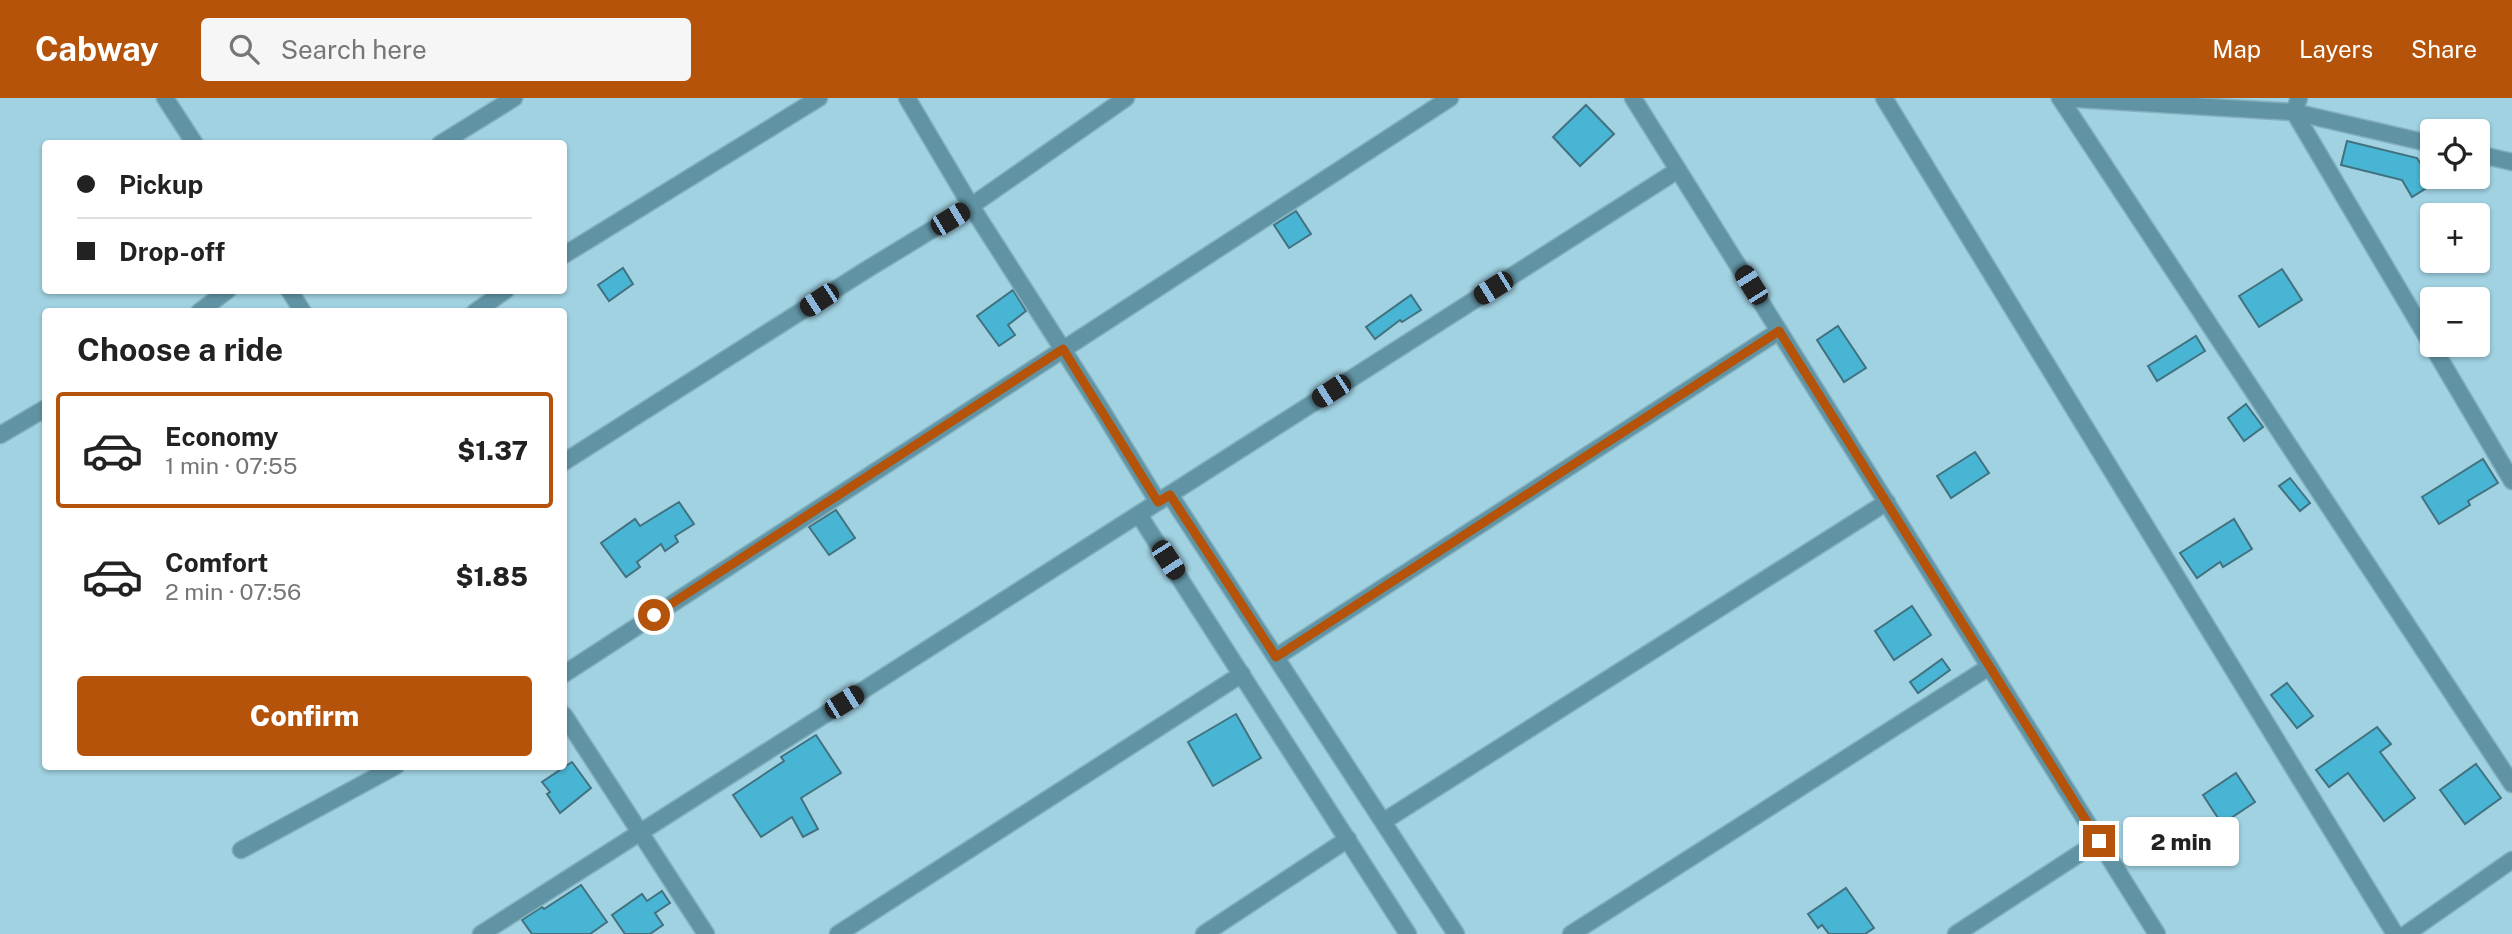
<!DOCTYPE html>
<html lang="en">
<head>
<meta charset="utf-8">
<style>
  :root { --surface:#fff; --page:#f6f6f6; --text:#222; --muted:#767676; --line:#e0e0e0; --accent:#b45309 }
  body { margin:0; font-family:"Public Sans",sans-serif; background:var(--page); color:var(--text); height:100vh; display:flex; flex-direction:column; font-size:26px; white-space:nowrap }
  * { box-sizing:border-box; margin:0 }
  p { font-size:23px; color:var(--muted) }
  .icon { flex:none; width:38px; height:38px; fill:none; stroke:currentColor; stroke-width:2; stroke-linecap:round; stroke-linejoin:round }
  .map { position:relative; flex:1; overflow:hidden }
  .drawer { position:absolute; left:42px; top:210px; width:525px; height:462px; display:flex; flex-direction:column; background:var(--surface); border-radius:7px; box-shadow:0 2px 5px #0004 }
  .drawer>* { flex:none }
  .hud { position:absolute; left:42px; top:42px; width:525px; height:154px; border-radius:7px; box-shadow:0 2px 5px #0004; display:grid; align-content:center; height:154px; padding:0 35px; background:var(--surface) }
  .fabs { position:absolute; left:2420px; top:21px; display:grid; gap:14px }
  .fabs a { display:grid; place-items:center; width:70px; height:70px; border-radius:7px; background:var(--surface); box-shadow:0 2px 5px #0004; font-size:35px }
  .end { position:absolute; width:32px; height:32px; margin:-16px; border:9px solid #b45309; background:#fff; box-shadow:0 0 0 4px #fff }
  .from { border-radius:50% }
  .bubble { position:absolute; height:49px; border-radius:7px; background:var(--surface); box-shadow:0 2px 5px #0004; font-size:23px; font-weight:800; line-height:49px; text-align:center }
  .car { position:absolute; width:21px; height:42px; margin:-21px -10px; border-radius:9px; box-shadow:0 0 5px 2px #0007; background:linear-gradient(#222 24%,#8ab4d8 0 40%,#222 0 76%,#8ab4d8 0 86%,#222 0) }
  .hud b { display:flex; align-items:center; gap:24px; height:66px; font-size:26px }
  .hud b+b { border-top:2px solid var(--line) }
  .hud i { width:18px; height:18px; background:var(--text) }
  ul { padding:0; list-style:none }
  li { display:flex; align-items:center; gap:21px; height:116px; margin:0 14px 10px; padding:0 21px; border:4px solid transparent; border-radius:7px }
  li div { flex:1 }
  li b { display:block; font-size:26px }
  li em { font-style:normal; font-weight:800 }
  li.active { border-color:var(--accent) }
  li>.icon { width:63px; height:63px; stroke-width:1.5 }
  h2 { padding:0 35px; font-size:32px; line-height:84px }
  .button { display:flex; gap:14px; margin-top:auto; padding:14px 35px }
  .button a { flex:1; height:80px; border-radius:7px; background:var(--accent); color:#fff; font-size:28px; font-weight:800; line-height:80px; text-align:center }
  header { display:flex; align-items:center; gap:42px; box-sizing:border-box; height:98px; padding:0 35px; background:var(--accent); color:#fff }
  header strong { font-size:33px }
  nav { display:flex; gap:38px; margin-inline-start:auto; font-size:24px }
  .search { width:490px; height:63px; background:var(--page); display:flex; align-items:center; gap:18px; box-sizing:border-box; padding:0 24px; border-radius:7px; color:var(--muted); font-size:26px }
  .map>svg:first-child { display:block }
</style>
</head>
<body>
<header>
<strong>Cabway</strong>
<div class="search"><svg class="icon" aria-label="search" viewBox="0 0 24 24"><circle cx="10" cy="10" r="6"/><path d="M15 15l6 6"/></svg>Search here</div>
<nav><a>Map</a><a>Layers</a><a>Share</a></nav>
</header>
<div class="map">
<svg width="2512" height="836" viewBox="0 0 2512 836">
  <rect width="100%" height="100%" fill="#a0d2e2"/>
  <g fill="#47b5d3" stroke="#42717f" stroke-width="2">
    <path d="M1586,7L1614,36L1580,68L1553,39Z"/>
    <path d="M2347,43L2417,60L2433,86L2412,99L2402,82L2341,67Z"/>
    <path d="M1296,113L1311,136L1289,150L1274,127Z"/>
    <path d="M623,170L633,186L609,203L598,187Z"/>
    <path d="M2282,171L2302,202L2259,229L2239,198Z"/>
    <path d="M1013,192L1026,213L1008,227L1015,237L999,248L977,218Z"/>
    <path d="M1411,197L1421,212L1402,224L1400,222L1375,241L1366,229Z"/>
    <path d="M1838,228L1866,270L1844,284L1817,242Z"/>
    <path d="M2196,238L2205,253L2157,283L2148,268Z"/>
    <path d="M2246,306L2263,329L2244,343L2228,320Z"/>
    <path d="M1975,354L1989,375L1951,400L1937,378Z"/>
    <path d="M2483,361L2498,385L2468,403L2470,407L2439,426L2422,399Z"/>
    <path d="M2290,380L2310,405L2300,413L2279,388Z"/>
    <path d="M679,404L694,426L675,438L678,444L665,453L661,446L637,464L640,469L626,479L601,445L635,421L640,428Z"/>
    <path d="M836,412L855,440L829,457L809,429Z"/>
    <path d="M2234,421L2252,451L2223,469L2220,464L2197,480L2180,455Z"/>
    <path d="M1912,508L1931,537L1894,562L1875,533Z"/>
    <path d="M1942,561L1950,572L1918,595L1910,584Z"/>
    <path d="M2287,585L2313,618L2297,630L2271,597Z"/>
    <path d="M1236,616L1261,660L1213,688L1188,644Z"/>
    <path d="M2377,629L2391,646L2380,654L2415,700L2384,723L2348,675L2329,689L2316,672Z"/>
    <path d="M816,637L841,675L801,700L818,731L803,739L792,719L761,739L733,697L784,663L781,659Z"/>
    <path d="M572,664L591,690L560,715L547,696L550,694L542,684Z"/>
    <path d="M2476,666L2501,700L2465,726L2440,692Z"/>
    <path d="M2236,675L2255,704L2222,726L2203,697Z"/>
    <path d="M581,787L607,824L590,836H532L522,822L542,809L544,811Z"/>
    <path d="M1846,790L1874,830L1865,836H1829L1822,827L1818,830L1808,816Z"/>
    <path d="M662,793L670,805L655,815L663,827L650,836H625L612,817L642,796L647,803Z"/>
  </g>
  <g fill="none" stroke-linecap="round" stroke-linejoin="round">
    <g stroke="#84b0be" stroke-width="19">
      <g id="street">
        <path d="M165,0L195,46"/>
        <path d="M907,0L971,108L1101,311L1158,404"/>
        <path d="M1633,0L2157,836"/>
        <path d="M1884,0L2395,836"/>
        <path d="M2060,0L2512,686"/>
        <path d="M2060,0L2294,14L2432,46"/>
        <path d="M2299,0L2294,14L2512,383"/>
        <path d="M440,46L514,0"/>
        <path d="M2478,56L2512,64"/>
        <path d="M564,157L819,0"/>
        <path d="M289,192L303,214"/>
        <path d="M199,214L228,192"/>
        <path d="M475,214L506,192"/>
        <path d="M0,337L46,310"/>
        <path d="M564,364L866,172L971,108L1126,0"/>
        <path d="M1170,397L1456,836"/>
        <path d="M1139,417L1408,836"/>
        <path d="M1276,559L1779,233"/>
        <path d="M564,576L1450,0"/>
        <path d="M564,617L706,836"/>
        <path d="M1384,723L1887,404"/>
        <path d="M241,752L396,668"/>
        <path d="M481,836L1678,72"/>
        <path d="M838,836L1242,576"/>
        <path d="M1204,836L1348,741"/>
        <path d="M1571,836L1989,569"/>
        <path d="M1956,836L2099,743"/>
        <path d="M2406,836L2512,762"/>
      </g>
    </g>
    <use href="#street" stroke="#6094a4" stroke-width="16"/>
  </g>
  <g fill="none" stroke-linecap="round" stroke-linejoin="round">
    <path stroke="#b45309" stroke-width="9" d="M654,517L1063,251L1158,404L1170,397L1276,559L1779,233L2099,743"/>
  </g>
</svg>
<div class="fabs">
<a><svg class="icon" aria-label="locate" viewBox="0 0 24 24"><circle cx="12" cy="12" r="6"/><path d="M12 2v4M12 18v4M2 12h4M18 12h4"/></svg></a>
<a>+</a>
<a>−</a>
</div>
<i class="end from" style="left:654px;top:517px"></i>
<i class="end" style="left:2099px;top:743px"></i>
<div class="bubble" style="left:2123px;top:719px;width:116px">2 min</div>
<i class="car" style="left:950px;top:121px;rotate:59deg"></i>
<i class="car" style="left:1751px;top:187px;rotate:328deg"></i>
<i class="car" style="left:1493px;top:190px;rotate:238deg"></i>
<i class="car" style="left:819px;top:202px;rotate:237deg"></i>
<i class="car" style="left:1331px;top:293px;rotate:237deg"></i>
<i class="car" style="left:1168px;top:462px;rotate:147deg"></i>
<i class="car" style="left:844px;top:604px;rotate:58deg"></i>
<div class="hud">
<b><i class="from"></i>Pickup</b>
<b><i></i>Drop-off</b>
</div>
<section class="drawer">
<h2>Choose a ride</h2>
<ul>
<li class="active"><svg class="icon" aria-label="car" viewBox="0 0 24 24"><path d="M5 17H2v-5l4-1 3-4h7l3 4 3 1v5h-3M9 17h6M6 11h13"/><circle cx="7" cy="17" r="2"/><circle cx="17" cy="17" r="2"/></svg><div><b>Economy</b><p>1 min · 07:55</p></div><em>$1.37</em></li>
<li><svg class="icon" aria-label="car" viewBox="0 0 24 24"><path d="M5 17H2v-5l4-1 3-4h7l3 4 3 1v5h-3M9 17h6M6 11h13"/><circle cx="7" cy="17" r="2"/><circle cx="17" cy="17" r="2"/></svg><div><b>Comfort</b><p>2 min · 07:56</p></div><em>$1.85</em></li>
</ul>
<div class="button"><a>Confirm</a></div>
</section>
</div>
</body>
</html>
